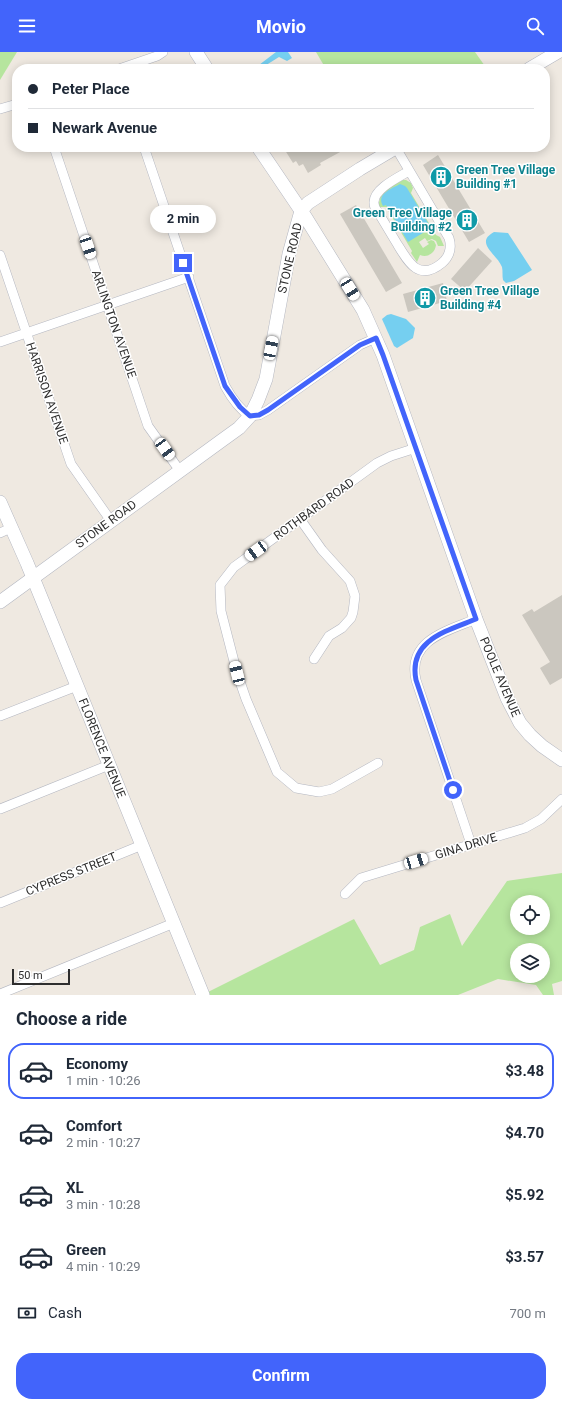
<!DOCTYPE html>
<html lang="en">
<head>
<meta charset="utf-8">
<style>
  :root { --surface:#fff; --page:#f2f2f3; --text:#1f2937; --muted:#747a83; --line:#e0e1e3; --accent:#4264fb }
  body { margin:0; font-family:Roboto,sans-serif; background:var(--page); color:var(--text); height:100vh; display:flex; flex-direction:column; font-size:15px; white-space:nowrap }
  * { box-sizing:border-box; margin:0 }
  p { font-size:13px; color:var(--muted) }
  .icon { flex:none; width:22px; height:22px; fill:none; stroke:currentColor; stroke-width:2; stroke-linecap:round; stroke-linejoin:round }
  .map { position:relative; height:943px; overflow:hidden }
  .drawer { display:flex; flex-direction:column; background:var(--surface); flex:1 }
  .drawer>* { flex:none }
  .banner { position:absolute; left:12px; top:12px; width:538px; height:88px; border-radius:16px; box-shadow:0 2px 10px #0003; display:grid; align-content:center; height:88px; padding:0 16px; background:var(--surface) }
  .tools { position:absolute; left:510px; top:843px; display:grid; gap:8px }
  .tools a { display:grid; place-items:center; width:40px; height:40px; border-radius:50%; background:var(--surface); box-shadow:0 2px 10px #0003; font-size:20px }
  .scale { position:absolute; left:12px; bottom:10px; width:58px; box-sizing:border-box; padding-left:4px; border:2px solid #2e2e2e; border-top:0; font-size:11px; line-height:14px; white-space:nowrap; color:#2e2e2e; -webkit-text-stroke:3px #fff; paint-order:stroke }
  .end { position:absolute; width:18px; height:18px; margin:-9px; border:5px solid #4264fb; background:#fff; box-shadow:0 0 0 2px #fff }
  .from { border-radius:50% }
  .bubble { position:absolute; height:28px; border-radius:14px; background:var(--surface); box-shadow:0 2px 10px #0003; font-size:13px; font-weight:700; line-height:28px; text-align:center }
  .car { position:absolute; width:12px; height:24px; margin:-12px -6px; border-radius:5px; box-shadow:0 0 3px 1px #0007; background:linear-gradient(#fff 24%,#345 0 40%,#fff 0 76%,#345 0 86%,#fff 0) }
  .banner b { display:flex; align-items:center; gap:14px; height:38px; font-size:15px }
  .banner b+b { border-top:1px solid var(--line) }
  .banner i { width:10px; height:10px; background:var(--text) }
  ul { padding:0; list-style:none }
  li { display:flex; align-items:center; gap:12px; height:56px; margin:0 8px 6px; padding:0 8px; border:2px solid transparent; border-radius:16px }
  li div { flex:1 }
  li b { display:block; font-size:15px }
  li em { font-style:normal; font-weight:700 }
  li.current { border-color:var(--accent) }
  li>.icon { width:36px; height:36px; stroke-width:1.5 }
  h2 { padding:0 16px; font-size:18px; line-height:48px }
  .pay { display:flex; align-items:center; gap:10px; height:44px; padding:0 16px; font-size:15px }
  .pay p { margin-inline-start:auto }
  .cta { display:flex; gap:8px; margin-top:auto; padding:8px 16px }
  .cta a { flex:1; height:46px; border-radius:16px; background:var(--accent); color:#fff; font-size:16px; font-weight:700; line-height:46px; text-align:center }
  header { display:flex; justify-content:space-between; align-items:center; height:52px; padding:0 16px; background:var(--accent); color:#fff; font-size:18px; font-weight:700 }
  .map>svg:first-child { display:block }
</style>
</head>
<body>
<header><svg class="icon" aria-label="menu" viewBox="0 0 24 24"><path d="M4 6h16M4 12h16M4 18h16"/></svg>Movio<svg class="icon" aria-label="search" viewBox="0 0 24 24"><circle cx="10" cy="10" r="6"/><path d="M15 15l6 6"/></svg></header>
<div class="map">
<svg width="562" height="943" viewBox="0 0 562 943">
  <rect width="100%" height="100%" fill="#efe9e1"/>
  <g fill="#b6e59e" fill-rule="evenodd">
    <path d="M0,0H17L0,28Z"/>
    <path d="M316,0H475L487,17H326Z"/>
    <path d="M403,128H406L411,131L413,136L411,141L436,183L440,185L444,194H438L436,189L432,187L427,189L425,186L419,190L423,196L429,192L427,190L431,188L434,189L436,193C435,201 428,206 420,203L417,210L411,201L412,199L386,155H380L379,153C379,139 393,134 403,128Z"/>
    <path d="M562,821V929L552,932L554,943H543L536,933L498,927L458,943H202L354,867L380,913L414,898L420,875L450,862L462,894L507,829ZM517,850H543V876H517ZM517,898H543V924H517Z"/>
  </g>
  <g fill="#75cff0">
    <path d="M276,0H288L292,6L287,9L279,5L263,15L259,16V13Z"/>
    <path d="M400,132L405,134L407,136L431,176L408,190L386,153L383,154C376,142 391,137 400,132Z"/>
    <path d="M494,180L508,181L532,218L514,229L506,231L503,228C502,224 503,219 502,215C497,202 474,191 494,180Z"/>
    <path d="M391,262L406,267L415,276L413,286L397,296L394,294L382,267L387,263Z"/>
  </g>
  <g fill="#cbc7bf">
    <path d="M283,95H340L342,99L320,111L321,113L308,121L303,112L299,114L296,109L293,111Z"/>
    <path d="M438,103L485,181L469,190L423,113Z"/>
    <path d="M356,153L402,231L386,240L340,162Z"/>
    <path d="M478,196L492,209L465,239L451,227Z"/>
    <path d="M443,231L447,249L408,260L403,242Z"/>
    <path d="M562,543V626L550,633L540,616L550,610L522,563L532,557L534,560Z"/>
  </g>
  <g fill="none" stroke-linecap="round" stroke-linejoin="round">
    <g stroke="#b4b7c1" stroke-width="10">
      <g id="street">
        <path d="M119,17L157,4L163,0"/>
        <path d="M0,57L17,52"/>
        <path d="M54,95L148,374L180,419"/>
        <path d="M144,95L225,334C231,345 239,357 250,364L259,363L268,358L360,293L376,286"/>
        <path d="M396,96L449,186C452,196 450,204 442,211C418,231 407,208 396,190C390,180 384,170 378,160C376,158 374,154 374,151C373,137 399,125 409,119"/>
        <path d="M0,203L71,412L111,469"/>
        <path d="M0,290L189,225"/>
        <path d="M300,467L322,498L350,529L355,544L353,560L351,566L342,576L329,584L314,607"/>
        <path d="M0,481L11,476"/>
        <path d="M0,664L77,634"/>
        <path d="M378,711L332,737L319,740L296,736L277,720L246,647L237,621L221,559L220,533L234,515L377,411L391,404L416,396"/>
        <path d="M0,757L109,713"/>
        <path d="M471,792L416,628C407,588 447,579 476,567"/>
        <path d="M345,842L361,826L525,776L541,767L562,747"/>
        <path d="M0,851L142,793"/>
        <path d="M0,942L174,871"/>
      </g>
    </g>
    <g stroke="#b4b7c1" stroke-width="14">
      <g id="secondary">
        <path d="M196,0L207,17"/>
        <path d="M529,17L558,0"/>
        <path d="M258,95L306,166L363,258L383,303L476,567L507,646L520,671L530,683L542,694L562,708"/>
        <path d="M0,450L27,511L203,943"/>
        <path d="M0,550L221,389L239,376L250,364L258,348L266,327L289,202L301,159L308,151L360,117L397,95"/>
      </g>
    </g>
    <use href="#street" stroke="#fff" stroke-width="9"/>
    <use href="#secondary" stroke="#fff" stroke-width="13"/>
  </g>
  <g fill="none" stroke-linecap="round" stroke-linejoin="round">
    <path stroke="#4264fb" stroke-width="5" d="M183,211L225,334L240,355L250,364L259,363L268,358L360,293L376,286L383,303L476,567C447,579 408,588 416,628L453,738"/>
  </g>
  <defs>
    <g id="building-disc" transform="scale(1.15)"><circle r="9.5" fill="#0f9aa8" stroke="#fff"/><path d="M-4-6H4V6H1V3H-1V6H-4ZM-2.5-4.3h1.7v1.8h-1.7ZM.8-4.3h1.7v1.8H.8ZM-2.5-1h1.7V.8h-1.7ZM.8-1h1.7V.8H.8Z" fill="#fff"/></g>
  </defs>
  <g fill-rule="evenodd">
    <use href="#building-disc" x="441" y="125"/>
    <use href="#building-disc" x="467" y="168"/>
    <use href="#building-disc" x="425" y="246"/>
  </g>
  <g text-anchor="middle" stroke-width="3" stroke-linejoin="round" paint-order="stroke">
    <g font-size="12" font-weight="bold" fill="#0d838f" stroke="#fff" text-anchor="start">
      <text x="456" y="122">Green Tree Village<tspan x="456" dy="14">Building #1</tspan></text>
      <text x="452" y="165" text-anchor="end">Green Tree Village<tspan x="452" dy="14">Building #2</tspan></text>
      <text x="440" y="243">Green Tree Village<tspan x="440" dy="14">Building #4</tspan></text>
    </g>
    <g font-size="12" fill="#2e2e2e" stroke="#fff">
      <text transform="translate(290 206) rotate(-77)" y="4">STONE ROAD</text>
      <text transform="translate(114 272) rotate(71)" y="4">ARLINGTON AVENUE</text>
      <text transform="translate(47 341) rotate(71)" y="4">HARRISON AVENUE</text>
      <text transform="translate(314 457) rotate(-36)" y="4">ROTHBARD ROAD</text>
      <text transform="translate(106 472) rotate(-36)" y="4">STONE ROAD</text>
      <text transform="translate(500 625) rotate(67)" y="4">POOLE AVENUE</text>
      <text transform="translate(102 696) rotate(68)" y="4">FLORENCE AVENUE</text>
      <text transform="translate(466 794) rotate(-17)" y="4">GINA DRIVE</text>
      <text transform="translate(71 822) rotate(-22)" y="4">CYPRESS STREET</text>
    </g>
  </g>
</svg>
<div class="tools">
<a><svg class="icon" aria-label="locate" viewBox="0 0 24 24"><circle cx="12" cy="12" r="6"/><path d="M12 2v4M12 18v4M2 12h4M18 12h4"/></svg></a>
<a><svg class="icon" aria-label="layers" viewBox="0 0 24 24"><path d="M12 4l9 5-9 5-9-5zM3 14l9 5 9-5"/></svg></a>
</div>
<div class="scale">50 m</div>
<i class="end from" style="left:453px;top:738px"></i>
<i class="end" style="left:183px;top:211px"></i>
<div class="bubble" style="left:150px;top:153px;width:66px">2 min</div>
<i class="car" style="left:88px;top:195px;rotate:161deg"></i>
<i class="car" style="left:350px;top:237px;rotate:148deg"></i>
<i class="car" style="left:271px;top:296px;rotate:11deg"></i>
<i class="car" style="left:165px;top:397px;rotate:144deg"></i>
<i class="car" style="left:256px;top:499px;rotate:234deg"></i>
<i class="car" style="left:237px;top:621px;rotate:346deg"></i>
<i class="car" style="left:416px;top:809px;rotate:73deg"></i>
<div class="banner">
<b><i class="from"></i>Peter Place</b>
<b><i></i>Newark Avenue</b>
</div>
</div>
<section class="drawer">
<h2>Choose a ride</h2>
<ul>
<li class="current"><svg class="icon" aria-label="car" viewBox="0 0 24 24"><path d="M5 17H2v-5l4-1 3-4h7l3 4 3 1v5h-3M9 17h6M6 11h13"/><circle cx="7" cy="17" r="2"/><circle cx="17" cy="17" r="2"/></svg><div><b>Economy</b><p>1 min · 10:26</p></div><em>$3.48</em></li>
<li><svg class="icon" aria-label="car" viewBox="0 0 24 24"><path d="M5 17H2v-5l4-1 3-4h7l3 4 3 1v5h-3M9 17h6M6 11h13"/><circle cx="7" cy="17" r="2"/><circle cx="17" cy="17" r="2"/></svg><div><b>Comfort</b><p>2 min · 10:27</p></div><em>$4.70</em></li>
<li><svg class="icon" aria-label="car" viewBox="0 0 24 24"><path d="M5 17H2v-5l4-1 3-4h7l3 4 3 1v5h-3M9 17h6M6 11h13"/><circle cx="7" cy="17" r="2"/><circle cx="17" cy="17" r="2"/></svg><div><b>XL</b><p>3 min · 10:28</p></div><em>$5.92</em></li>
<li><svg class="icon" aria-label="car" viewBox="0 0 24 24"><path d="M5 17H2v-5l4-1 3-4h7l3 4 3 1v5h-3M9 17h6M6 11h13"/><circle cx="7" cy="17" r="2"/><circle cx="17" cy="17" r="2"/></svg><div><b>Green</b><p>4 min · 10:29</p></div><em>$3.57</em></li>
</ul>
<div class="pay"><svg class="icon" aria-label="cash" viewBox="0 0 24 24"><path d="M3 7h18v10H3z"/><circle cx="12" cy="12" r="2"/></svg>Cash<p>700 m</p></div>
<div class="cta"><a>Confirm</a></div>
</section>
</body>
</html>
